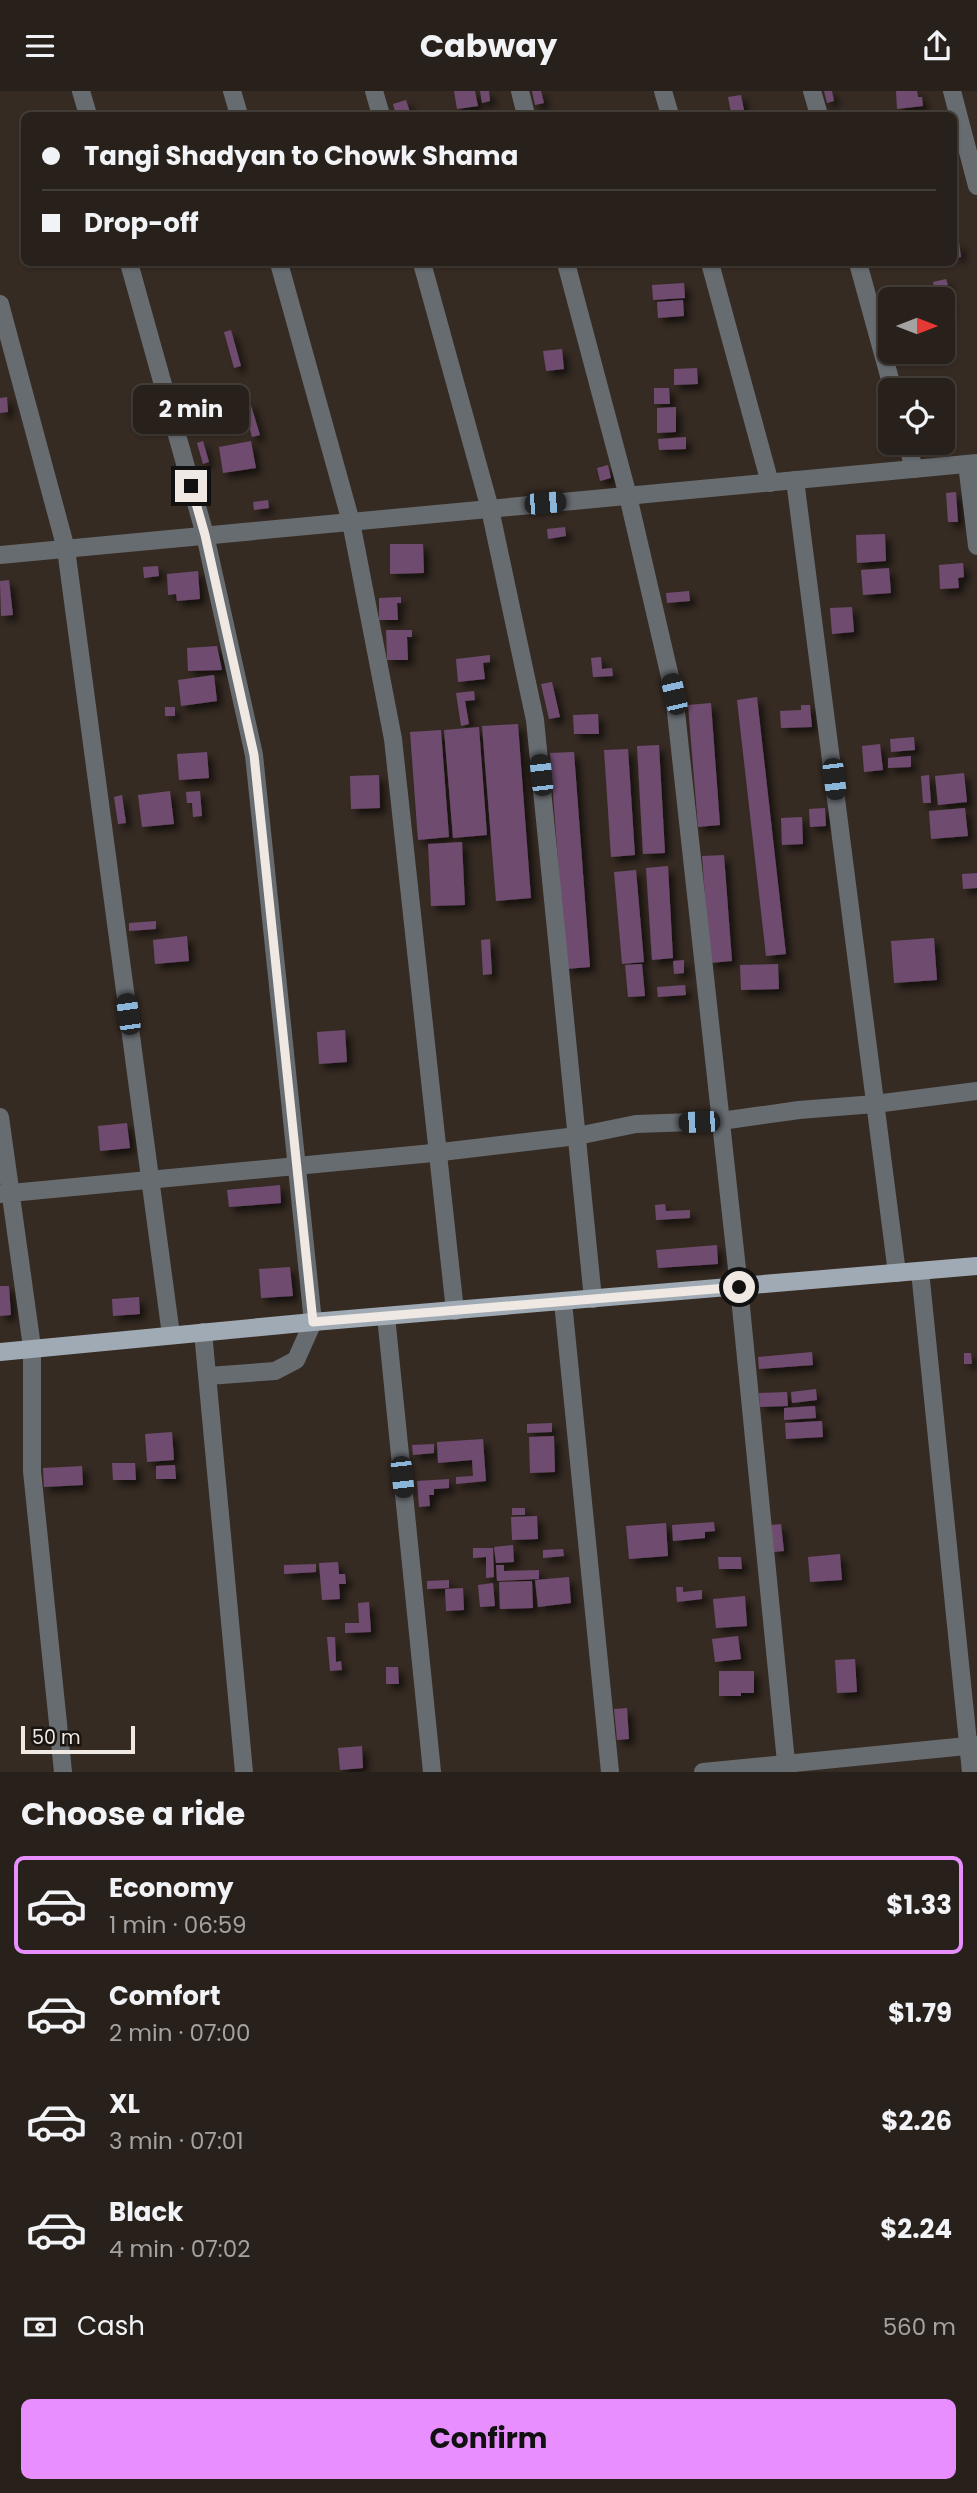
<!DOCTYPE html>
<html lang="en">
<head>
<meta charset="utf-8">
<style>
  :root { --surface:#28201a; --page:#302823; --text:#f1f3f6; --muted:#a5a3a2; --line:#443e39; --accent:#e98efe }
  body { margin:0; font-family:Poppins,sans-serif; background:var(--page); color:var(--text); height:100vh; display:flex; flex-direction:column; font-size:26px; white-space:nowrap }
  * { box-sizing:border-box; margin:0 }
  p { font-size:23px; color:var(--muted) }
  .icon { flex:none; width:38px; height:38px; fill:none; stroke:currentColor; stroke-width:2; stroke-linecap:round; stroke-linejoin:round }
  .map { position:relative; height:1681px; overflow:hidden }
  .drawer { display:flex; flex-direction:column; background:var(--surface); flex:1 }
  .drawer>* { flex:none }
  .top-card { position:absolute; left:21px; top:21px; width:936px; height:154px; border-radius:10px; box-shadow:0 2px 5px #0004,0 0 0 2px var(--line); display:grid; align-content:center; height:154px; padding:0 21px; background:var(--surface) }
  .needle { width:46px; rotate:90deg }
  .tools { position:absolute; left:878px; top:196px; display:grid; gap:14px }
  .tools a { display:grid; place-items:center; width:77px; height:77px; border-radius:10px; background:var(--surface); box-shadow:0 2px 5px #0004,0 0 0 2px var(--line); font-size:35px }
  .scale { position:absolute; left:21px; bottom:18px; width:114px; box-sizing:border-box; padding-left:7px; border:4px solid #efe8e3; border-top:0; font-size:19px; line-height:24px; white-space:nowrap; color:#efe8e3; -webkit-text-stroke:5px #1a1411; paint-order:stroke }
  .end { position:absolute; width:32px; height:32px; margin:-16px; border:9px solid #efe8e3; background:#111; box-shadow:0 0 0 4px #111 }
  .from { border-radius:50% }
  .bubble { position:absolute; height:49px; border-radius:10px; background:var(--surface); box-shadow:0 2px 5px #0004,0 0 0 2px var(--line); font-size:23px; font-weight:700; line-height:49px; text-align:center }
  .car { position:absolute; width:21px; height:42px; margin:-21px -10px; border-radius:9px; box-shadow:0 0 5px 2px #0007; background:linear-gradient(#222 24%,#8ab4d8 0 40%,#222 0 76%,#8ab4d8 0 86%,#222 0) }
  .top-card b { display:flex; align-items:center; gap:24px; height:66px; font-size:26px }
  .top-card b+b { border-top:2px solid var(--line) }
  .top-card i { width:18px; height:18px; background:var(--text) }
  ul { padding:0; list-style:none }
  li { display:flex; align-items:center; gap:21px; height:98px; margin:0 14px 10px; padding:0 7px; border:4px solid transparent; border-radius:10px }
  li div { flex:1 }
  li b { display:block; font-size:26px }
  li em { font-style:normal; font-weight:700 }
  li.on { border-color:var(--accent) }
  li>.icon { width:63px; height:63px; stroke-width:1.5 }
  h2 { padding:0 21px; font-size:32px; line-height:84px }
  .pay { display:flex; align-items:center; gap:18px; height:77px; padding:0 21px; font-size:26px }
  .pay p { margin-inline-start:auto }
  .action { display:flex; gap:14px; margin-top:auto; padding:14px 21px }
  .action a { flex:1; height:80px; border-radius:10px; background:var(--accent); color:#111; font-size:28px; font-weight:700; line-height:80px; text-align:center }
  header { display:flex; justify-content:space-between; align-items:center; height:91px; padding:0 21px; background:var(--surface); font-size:32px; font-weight:700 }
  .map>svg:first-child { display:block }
</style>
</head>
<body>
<header><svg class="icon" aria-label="menu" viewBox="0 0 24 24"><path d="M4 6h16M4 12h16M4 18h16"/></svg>Cabway<svg class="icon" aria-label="share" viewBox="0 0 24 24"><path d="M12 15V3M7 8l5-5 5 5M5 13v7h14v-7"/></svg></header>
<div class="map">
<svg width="977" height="1681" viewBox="0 0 977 1681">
  <defs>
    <filter id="shadow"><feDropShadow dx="5.5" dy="5.5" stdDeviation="3.5" flood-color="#0009"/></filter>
  </defs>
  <rect width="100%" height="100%" fill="#362b23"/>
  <g fill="#6f4c6f" filter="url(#shadow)">
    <path d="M454,0H475L478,15L457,18Z"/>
    <path d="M480,0H489L490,10L482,12Z"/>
    <path d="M532,0H541L544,12L535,14Z"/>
    <path d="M824,0H832L834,10L827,12Z"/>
    <path d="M896,0H917L918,6H922L923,15L897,18Z"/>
    <path d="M741,4L745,24H726L731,22L728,6Z"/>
    <path d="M406,9L411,24H396L393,13Z"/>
    <path d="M959,151L961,166L954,167V152Z"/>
    <path d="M946,188L948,194L944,195L950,220L946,221L943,208H937L933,191Z"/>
    <path d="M684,192L685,207L653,209L652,194Z"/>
    <path d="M683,209L684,225L658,227L657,211Z"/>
    <path d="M231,239L241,275L234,277L224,241Z"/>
    <path d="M562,258L564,278L546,280L543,260Z"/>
    <path d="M697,277L698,293L674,294V278Z"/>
    <path d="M654,297H669L670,313H654Z"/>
    <path d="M7,306L8,321L0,322V307Z"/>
    <path d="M250,311L260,344L252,346L243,313Z"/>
    <path d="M676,316V341L657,342V317Z"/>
    <path d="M686,346V358L659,359L658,348Z"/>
    <path d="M203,350L209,371L203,373L197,352Z"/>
    <path d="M251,350L256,377L223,382L219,356Z"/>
    <path d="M608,374L611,387L600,390L597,377Z"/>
    <path d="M956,401L958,431H948L946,402Z"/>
    <path d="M268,409L269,417L254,419L253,411Z"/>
    <path d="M565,436L566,445L548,448L547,438Z"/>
    <path d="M885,443L886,470L857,472L856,444Z"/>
    <path d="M390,453H423L424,482L390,483Z"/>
    <path d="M963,472L964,486L958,487L959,497L940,498L939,474Z"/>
    <path d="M158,475L159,485L144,487L143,476Z"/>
    <path d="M889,477L891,502L863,504L861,479Z"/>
    <path d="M198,480L200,508L177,510L176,503L168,504L167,483Z"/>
    <path d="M9,489L13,524L1,525L0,490Z"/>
    <path d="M689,500L690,510L667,512L666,502Z"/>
    <path d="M401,506V512H397L398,529H379V507Z"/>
    <path d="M852,516L854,541L832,543L830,517Z"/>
    <path d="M386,539H412V546H407L408,569H387Z"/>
    <path d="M217,555L222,579L188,580L187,557Z"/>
    <path d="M490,564V571L483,572L485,588L458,591L456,568Z"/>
    <path d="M601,566L602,578L612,577L613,585L593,586L591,567Z"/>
    <path d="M214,584L217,610L181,615L178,589Z"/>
    <path d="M552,591L560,626L549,628L541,593Z"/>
    <path d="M474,600L475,609L465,610L469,633L461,635L456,602Z"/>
    <path d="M757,606L786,863L766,865L737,609Z"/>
    <path d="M711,612L720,734L698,736L688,614Z"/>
    <path d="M801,614H810L812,636L781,637L780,620L801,619Z"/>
    <rect x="165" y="616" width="10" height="9"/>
    <path d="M598,623L599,643H574L573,624Z"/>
    <path d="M518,633L531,807L496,810L482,635Z"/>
    <path d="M479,636L487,744L453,747L444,639Z"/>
    <path d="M441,639L449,746L418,749L410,641Z"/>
    <path d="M914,646L915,659L891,661L890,648Z"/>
    <path d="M880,653L883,679L864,681L862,655Z"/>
    <path d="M659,654L665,762L643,763L637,655Z"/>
    <path d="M628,658L635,764L611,766L604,659Z"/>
    <path d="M207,661L209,687L179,689L177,663Z"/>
    <path d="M574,661L590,876L566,878L550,662Z"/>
    <path d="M911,665V676L888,677V667Z"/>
    <path d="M964,682L967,711L938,714L935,685Z"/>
    <path d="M379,684L380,717L351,718L350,685Z"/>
    <path d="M929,684L931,712H923L921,685Z"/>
    <path d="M170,700L174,733L142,736L138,704Z"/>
    <path d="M200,700L202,725L193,726L192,712H187L186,701Z"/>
    <path d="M122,704L126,732L118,733L114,706Z"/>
    <path d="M825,717L826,735L810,736L809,718Z"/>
    <path d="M965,717L968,745L931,748L929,720Z"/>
    <path d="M802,726L803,753L782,754L781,727Z"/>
    <path d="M462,751L465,814L431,815L428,753Z"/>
    <path d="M724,764L732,870L710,872L702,765Z"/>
    <path d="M668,775L673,867L652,869L646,777Z"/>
    <path d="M636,779L644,871L622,873L614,781Z"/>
    <path d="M977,782V797L963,798L962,783Z"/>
    <path d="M156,830V838L129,840V832Z"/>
    <path d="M187,845L189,870L155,873L153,849Z"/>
    <path d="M934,847L937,889L894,892L891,850Z"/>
    <path d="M490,848L492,883L483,884L481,849Z"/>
    <path d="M684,869V882L674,883L673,870Z"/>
    <path d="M642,873L645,905L628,906L625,874Z"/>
    <path d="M778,873L779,898L741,899L740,874Z"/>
    <path d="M685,894L686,904L658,906L657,896Z"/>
    <path d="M345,939L347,971L319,973L317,941Z"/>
    <path d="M127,1032L130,1057L100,1060L98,1035Z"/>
    <path d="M280,1094L281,1112L229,1116L227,1099Z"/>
    <path d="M665,1113L666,1120L690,1119V1127L656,1129L655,1114Z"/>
    <path d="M717,1154L718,1173L658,1177L656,1159Z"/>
    <path d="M290,1176L293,1205L261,1207L259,1178Z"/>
    <path d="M0,1195H9L11,1224L0,1225Z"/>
    <path d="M139,1206L140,1223L113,1225L112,1208Z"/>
    <path d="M812,1261L813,1274L759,1278L758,1266Z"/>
    <path d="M964,1262H971L972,1273H964Z"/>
    <path d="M816,1298L817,1309L792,1312L791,1301Z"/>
    <path d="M787,1301L788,1315L760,1316L759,1302Z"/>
    <path d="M815,1315L816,1327L784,1329V1317Z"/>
    <path d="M822,1330L823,1346L786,1348L785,1332Z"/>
    <path d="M552,1332V1341L527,1342V1333Z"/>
    <path d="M172,1341L174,1369L147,1371L145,1343Z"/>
    <path d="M554,1345L555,1381L530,1382L529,1346Z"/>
    <path d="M483,1348L486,1390L456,1393V1386L473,1385L472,1369L438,1372L437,1351Z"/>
    <path d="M434,1353V1362L413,1364L412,1354Z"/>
    <path d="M112,1372H135L136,1389H113Z"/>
    <path d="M175,1374L176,1388H156V1375Z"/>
    <path d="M82,1375L83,1394L44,1396L43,1377Z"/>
    <path d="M449,1388V1397L434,1398V1404H429L430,1415L419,1416L417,1390Z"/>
    <rect x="512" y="1417" width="13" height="7"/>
    <path d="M537,1425L538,1448L512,1449L511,1426Z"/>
    <path d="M714,1431L715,1440L705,1441V1447L673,1450L672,1434Z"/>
    <path d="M666,1432L668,1465L629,1468L626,1435Z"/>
    <path d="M781,1433L784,1460L774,1461L771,1434Z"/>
    <path d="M513,1454L514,1471L496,1472L494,1456Z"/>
    <path d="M473,1457H493L494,1486L486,1487V1466L473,1467Z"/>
    <path d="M563,1458L564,1465L543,1467V1459Z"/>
    <path d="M840,1463L842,1489L810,1491L808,1466Z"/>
    <path d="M718,1466H741L742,1478H719Z"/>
    <path d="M338,1471L339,1483H345L346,1493H339L340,1508L322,1509L319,1472Z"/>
    <path d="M316,1473V1481L284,1483V1474Z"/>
    <path d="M496,1474H504V1480L539,1479V1488L497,1490Z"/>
    <path d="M569,1486L571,1512L538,1516L535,1489Z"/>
    <path d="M449,1489V1497L427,1498V1490Z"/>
    <path d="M532,1490L533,1517L500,1518L499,1491Z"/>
    <path d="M493,1492L495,1515L480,1516L478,1494Z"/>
    <path d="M676,1496H683V1501L702,1499V1508L677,1511Z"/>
    <path d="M463,1497L464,1519L446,1520L445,1498Z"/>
    <path d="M745,1505L747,1535L716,1537L713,1508Z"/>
    <path d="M369,1511L371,1541L345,1542V1532H359L358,1512Z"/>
    <path d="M738,1545L741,1568L715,1571L712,1548Z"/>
    <path d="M327,1546H335L336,1571L341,1570L342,1579L330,1580Z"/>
    <path d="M855,1568L857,1601L837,1602L835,1569Z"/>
    <path d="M386,1576H398L399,1593H386Z"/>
    <path d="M719,1580H754V1602H741V1605H719Z"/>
    <path d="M627,1617L629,1648L617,1649L614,1618Z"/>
    <path d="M362,1655L363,1677L340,1679L338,1657Z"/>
  </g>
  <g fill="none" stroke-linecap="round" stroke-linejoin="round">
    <g stroke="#676c71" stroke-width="18">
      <path d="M81,0L88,24"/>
      <path d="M232,0L239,24"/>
      <path d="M374,0L381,24"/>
      <path d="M520,0L526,24"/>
      <path d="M663,0L670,24"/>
      <path d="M812,0L819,24"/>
      <path d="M952,0L977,95"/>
      <path d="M129,172L205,444L254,664L313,1231L296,1269L275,1280L208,1285"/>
      <path d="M279,172L351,431L393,648L455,1220"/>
      <path d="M422,172L490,418L535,629L593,1208"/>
      <path d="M566,172L628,405L674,603L739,1196L787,1681"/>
      <path d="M710,172L770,392"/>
      <path d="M858,172L893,299"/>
      <path d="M0,213L66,458L171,1244"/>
      <path d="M907,352L914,378"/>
      <path d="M967,373L977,455"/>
      <path d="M795,389L897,1182"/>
      <path d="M0,464L977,372"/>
      <path d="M0,1026L32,1256V1380L63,1681"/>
      <path d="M0,1103L433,1062L577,1045L636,1033L721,1030L799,1019L875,1013L977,1000"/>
      <path d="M920,1180L971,1681"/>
      <path d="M563,1211L610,1681"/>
      <path d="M386,1225L432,1681"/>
      <path d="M203,1241L244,1681"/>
      <path d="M703,1681L977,1654"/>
    </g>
    <path stroke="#a0aab4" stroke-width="18" d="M0,1261L313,1231L977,1175"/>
  </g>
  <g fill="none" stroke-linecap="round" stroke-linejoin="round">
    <path stroke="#efe8e3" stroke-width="9" d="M191,395L205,444L254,664L313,1231L739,1196"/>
  </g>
</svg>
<div class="tools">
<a><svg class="needle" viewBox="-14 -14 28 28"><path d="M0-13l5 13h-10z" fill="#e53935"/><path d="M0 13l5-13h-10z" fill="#a5a3a2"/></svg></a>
<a><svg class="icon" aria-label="locate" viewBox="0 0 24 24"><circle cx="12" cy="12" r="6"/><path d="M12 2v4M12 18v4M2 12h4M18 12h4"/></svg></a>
</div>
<div class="scale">50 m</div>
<i class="end from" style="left:739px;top:1196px"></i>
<i class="end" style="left:191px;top:395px"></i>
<div class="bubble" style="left:133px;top:294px;width:116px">2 min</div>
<i class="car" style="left:545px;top:412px;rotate:85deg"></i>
<i class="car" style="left:674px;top:603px;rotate:347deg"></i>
<i class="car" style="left:541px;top:684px;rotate:354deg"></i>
<i class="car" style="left:834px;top:688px;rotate:173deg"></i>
<i class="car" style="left:128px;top:923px;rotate:352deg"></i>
<i class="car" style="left:699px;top:1031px;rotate:268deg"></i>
<i class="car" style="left:402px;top:1386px;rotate:174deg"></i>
<div class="top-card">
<b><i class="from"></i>Tangi Shadyan to Chowk Shama</b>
<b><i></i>Drop-off</b>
</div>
</div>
<section class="drawer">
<h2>Choose a ride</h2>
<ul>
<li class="on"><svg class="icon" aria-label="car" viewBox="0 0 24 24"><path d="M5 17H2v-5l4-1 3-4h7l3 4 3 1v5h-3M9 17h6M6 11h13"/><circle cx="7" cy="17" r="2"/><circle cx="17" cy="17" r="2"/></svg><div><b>Economy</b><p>1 min · 06:59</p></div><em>$1.33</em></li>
<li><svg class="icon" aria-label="car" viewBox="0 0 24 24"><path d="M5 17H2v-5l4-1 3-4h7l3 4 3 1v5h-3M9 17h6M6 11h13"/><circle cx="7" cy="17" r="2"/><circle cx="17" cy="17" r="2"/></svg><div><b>Comfort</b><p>2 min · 07:00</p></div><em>$1.79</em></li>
<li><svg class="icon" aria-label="car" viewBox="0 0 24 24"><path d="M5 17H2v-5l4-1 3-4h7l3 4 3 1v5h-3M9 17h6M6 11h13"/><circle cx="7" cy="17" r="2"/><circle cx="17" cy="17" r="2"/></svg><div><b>XL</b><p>3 min · 07:01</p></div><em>$2.26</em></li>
<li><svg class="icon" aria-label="car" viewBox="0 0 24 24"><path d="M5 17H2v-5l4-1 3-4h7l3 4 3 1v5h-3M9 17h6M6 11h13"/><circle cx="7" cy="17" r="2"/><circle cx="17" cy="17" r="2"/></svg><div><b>Black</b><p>4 min · 07:02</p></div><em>$2.24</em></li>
</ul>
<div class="pay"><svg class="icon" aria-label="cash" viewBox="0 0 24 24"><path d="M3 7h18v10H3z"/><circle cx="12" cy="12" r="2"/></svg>Cash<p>560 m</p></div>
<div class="action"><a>Confirm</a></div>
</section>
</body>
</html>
